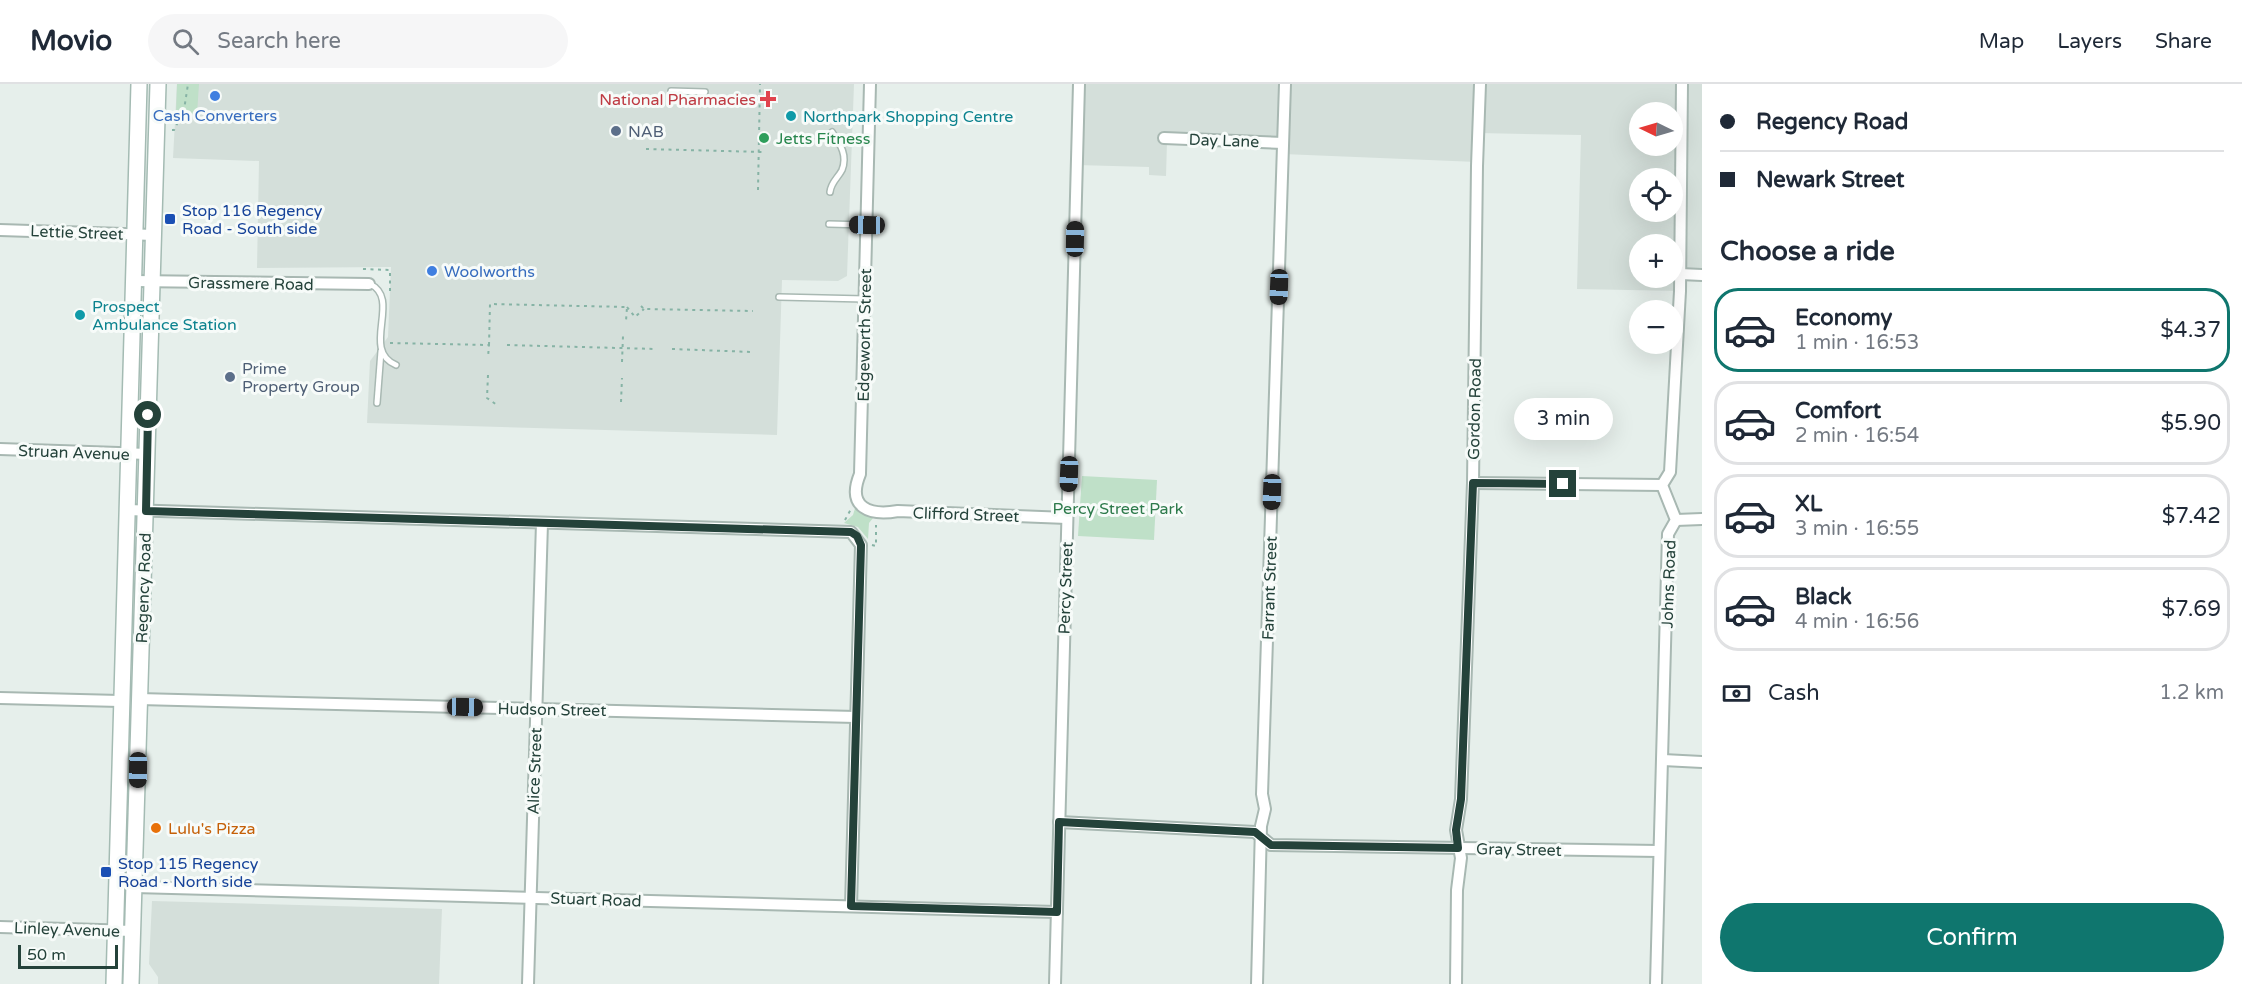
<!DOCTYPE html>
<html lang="en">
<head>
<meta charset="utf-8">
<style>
  :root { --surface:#fff; --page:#f6f6f7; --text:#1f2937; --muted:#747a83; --line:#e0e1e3; --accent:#0f766e }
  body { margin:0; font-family:"Varela Round",sans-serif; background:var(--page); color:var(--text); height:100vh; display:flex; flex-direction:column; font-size:22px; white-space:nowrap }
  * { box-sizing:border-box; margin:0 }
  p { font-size:20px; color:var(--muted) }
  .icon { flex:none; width:33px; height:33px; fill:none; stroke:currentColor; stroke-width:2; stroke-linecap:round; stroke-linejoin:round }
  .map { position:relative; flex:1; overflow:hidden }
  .panel { display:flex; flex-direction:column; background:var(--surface); width:540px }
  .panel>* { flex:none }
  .banner { display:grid; align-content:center; height:132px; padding:0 18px; background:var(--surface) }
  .needle { width:39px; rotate:275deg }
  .fabs { position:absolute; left:1629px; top:18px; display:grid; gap:12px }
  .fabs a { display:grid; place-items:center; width:54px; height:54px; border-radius:50%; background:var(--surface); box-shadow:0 6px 24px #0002; font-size:30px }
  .scale { position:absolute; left:18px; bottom:15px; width:100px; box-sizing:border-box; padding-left:6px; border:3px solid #24423a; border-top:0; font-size:16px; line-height:21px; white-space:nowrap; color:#24423a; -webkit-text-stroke:4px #f7fbf9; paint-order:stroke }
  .end { position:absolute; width:27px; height:27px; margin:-14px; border:8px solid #24423a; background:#fff; box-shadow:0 0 0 3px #fff }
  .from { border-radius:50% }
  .bubble { position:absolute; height:42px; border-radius:21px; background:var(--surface); box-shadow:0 6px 24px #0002; font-size:20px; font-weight:600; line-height:42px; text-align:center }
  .car { position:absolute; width:18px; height:36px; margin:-18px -9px; border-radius:8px; box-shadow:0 0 4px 2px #0007; background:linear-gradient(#222 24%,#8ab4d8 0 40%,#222 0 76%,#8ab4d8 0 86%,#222 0) }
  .banner b { display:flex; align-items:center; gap:21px; height:57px; font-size:22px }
  .banner b+b { border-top:2px solid var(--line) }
  .banner i { width:15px; height:15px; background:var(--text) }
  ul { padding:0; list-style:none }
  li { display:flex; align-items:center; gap:18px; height:84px; margin:0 12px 9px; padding:0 6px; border:3px solid var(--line); border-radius:24px }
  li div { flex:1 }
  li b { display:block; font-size:22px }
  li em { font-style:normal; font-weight:600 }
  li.active { border-color:var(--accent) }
  li>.icon { width:54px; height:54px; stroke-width:1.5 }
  h2 { padding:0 18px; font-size:27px; line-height:72px }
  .pay { display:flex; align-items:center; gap:15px; height:66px; padding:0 18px; font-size:22px }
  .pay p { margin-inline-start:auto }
  .button { display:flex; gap:12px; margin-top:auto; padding:12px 18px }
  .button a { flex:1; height:69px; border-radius:36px; background:var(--accent); color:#fff; font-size:24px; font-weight:600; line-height:69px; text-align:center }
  header { display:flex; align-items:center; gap:36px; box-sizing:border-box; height:84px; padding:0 30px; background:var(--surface); border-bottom:2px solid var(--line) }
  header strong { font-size:28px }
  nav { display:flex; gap:33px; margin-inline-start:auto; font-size:21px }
  .search { width:420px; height:54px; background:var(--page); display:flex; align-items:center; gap:15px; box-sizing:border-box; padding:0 21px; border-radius:33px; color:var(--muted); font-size:22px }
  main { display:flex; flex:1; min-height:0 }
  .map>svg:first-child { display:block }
</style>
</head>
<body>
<header>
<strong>Movio</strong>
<div class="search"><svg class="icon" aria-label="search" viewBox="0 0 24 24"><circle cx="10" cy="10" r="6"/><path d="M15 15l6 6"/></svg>Search here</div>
<nav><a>Map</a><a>Layers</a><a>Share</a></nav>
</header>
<main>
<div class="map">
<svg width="1702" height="900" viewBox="0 0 1702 900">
  <rect width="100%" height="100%" fill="#e6efeb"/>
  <g fill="#d4dfda" fill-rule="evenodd">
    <path d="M177,0H854L847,192L838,197L782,196L777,351L367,339L370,277L388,253L391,183L257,184L259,77L173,74Z"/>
    <path d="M1079,0H1702V191L1680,190V207L1577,205L1581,51L1478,49L1477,78L1283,70V62L1167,58L1166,92L1149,91V83L1077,81ZM1640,28H1672V62H1640ZM1640,94H1672V128H1640ZM1640,160H1672V194H1640Z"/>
    <path d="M152,817L442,825L439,900H158V893L149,880Z"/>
  </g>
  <g fill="#bfe0c8">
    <path d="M177,0H199L197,30H176Z"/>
    <path d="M1082,392L1157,396L1154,456L1078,452Z"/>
    <path d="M856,421L864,430L873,434L869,439L868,455L858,443L844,439L853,431Z"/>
  </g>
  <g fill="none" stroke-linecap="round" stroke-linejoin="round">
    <g stroke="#a8b8b2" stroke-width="8">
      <g id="lane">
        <path d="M671,7L705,8"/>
        <path d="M830,108C831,98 838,94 842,86C848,71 840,60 832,48"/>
        <path d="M829,140L867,141"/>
        <path d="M370,200C402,215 360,266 396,281"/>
        <path d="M779,213L865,215"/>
        <path d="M377,319L381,267"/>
      </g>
    </g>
    <g stroke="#a8b8b2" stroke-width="14">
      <g id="street">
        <path d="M870,0L860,390C846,424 870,432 898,427L1067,434"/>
        <path d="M1164,54L1283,59"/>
        <path d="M0,146L154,151"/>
        <path d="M1680,190L1702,191"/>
        <path d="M134,197L369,200"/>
        <path d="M0,365L148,370"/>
        <path d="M1473,399L1662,401"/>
        <path d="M127,426L851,448L861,461L851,822"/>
        <path d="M1676,436L1702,435"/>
        <path d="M0,614L120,617"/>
        <path d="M139,615L856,633"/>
        <path d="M1663,676L1702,678"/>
        <path d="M1059,738L1255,748L1271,761L1659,767"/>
        <path d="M134,803L1057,828"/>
        <path d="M0,843L133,847"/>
        <path d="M528,900L542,439"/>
        <path d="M1055,900L1079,0"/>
        <path d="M1257,900L1261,742L1265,725L1262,710L1285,0"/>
        <path d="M1456,900L1457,806L1461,774L1456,746L1461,715L1473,399L1477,82L1480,0"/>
        <path d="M1656,900L1668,450L1676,436L1662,401L1670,388L1680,207L1682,0"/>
      </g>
    </g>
    <g stroke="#a4bbb3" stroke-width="18">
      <g id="secondary">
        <path d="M114,900L139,0"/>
        <path d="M131,900L158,0"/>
      </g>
    </g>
    <g stroke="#86b3a5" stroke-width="2" stroke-dasharray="3 4.5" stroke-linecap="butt">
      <path d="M172,46H174L184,26L188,0"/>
      <path d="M646,65L763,68"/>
      <path d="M758,106L760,0"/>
      <path d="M363,185L390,186V209"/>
      <path d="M641,222L644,225L753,227"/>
      <path d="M627,223L635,233L644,225"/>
      <path d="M390,259L489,261L488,273"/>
      <path d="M489,261L490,220L627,223L626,237"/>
      <path d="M507,261L656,265"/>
      <path d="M672,265L752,268"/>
      <path d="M622,278L623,252"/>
      <path d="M488,291L487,314L497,321"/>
      <path d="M621,318L622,294"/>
      <path d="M845,436L851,425"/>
      <path d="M872,461L876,462V441"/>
    </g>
    <use href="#lane" stroke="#fff" stroke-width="5"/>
    <use href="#street" stroke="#fff" stroke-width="10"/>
    <use href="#secondary" stroke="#fff" stroke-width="15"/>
  </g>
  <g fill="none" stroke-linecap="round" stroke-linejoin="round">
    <path stroke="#24423a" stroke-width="8" d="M148,331L146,427L851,448L857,452L861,461L851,822L1057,828L1059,738L1255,748L1271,761L1458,764L1456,746L1461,715L1473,399L1563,400"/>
  </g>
  <g fill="#3f7fe0" stroke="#f7fbf9" stroke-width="2">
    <circle cx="215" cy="12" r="6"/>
    <circle cx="432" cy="187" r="6"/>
  </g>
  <path fill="#e0444e" stroke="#f7fbf9" stroke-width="2" d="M765 6h6v6h6v6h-6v6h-6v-6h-6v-6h6z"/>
  <g fill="#0f9aa8" stroke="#f7fbf9" stroke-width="2">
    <circle cx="791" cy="32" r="6"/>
    <circle cx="80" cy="231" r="6"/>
  </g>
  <g fill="#5c6f8a" stroke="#f7fbf9" stroke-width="2">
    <circle cx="616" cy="47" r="6"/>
    <circle cx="230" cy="293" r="6"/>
  </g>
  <circle fill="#2e9e5b" stroke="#f7fbf9" stroke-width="2" cx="764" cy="54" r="6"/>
  <g fill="#1a4fb4" stroke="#f7fbf9" stroke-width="2">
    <rect x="164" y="129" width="12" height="12" rx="3"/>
    <rect x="100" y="782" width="12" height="12" rx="3"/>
  </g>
  <circle fill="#e8710a" stroke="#f7fbf9" stroke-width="2" cx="156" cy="744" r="6"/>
  <g text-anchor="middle" stroke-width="6" stroke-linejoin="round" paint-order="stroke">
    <g font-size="16" fill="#be3a42" stroke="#f7fbf9" text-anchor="end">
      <text x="756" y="21">National Pharmacies</text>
    </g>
    <g font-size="16" fill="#366cbe" stroke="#f7fbf9">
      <text x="215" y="37">Cash Converters</text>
      <text x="444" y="193" text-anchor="start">Woolworths</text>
    </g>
    <g font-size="16" fill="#0d838f" stroke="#f7fbf9" text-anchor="start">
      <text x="803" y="38">Northpark Shopping Centre</text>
      <text x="92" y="228">Prospect<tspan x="92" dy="18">Ambulance Station</tspan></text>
    </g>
    <g font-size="16" fill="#4e5e75" stroke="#f7fbf9" text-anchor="start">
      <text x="628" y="53">NAB</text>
      <text x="242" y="290">Prime<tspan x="242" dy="18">Property Group</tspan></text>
    </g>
    <g font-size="16" fill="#27864d" stroke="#f7fbf9" text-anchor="start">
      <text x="776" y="60">Jetts Fitness</text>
    </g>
    <g font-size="16" fill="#24423a" stroke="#f7fbf9">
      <text transform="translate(1224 56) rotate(2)" y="6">Day Lane</text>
      <text transform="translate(77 148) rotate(2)" y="6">Lettie Street</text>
      <text transform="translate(251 199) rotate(1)" y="6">Grassmere Road</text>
      <text transform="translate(864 251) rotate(-89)" y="6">Edgeworth Street</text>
      <text transform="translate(1474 325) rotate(-89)" y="6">Gordon Road</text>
      <text transform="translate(74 368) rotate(2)" y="6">Struan Avenue</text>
      <text transform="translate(966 430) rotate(2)" y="6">Clifford Street</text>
      <text transform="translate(1668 500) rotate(-88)" y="6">Johns Road</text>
      <text transform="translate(143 504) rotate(-88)" y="6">Regency Road</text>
      <text transform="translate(1065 504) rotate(-88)" y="6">Percy Street</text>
      <text transform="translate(1269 504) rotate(-88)" y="6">Farrant Street</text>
      <text transform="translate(552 625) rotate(1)" y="6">Hudson Street</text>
      <text transform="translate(534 687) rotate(-88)" y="6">Alice Street</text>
      <text transform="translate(1519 765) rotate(1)" y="6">Gray Street</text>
      <text transform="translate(596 815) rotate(2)" y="6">Stuart Road</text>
      <text transform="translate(67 845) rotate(2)" y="6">Linley Avenue</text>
    </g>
    <g font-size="16" fill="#164399" stroke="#f7fbf9" text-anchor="start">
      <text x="182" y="132">Stop 116 Regency<tspan x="182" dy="18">Road - South side</tspan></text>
      <text x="118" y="785">Stop 115 Regency<tspan x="118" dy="18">Road - North side</tspan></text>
    </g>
    <g font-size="16" fill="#2d7a4b" stroke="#f7fbf9">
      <text x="1118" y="430">Percy Street Park</text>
    </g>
    <g font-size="16" fill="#c56008" stroke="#f7fbf9" text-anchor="start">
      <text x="168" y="750">Lulu's Pizza</text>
    </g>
  </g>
</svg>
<div class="fabs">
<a><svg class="needle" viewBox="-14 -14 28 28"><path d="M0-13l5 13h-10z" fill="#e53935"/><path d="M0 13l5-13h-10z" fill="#747a83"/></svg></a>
<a><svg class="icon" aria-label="locate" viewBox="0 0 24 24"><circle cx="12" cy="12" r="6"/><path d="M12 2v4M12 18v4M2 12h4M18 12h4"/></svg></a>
<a>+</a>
<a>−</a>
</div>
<div class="scale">50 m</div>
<i class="end from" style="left:148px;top:331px"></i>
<i class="end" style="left:1563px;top:400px"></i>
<div class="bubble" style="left:1514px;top:314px;width:99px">3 min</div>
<i class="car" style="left:867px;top:141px;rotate:271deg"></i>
<i class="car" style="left:1075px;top:155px;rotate:1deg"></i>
<i class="car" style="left:1279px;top:203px;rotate:182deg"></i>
<i class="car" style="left:1069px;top:390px;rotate:182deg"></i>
<i class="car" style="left:1272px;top:408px;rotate:182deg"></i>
<i class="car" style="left:465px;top:623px;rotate:91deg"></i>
<i class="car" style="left:138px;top:686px;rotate:181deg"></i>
</div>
<section class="panel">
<div class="banner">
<b><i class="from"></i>Regency Road</b>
<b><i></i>Newark Street</b>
</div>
<h2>Choose a ride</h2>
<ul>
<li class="active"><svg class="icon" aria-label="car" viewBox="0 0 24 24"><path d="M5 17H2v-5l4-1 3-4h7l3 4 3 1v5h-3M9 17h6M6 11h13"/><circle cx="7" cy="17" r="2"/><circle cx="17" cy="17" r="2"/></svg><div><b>Economy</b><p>1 min · 16:53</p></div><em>$4.37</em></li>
<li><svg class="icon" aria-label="car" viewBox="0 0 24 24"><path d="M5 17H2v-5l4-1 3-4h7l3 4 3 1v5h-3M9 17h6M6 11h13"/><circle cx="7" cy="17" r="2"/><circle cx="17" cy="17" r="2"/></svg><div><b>Comfort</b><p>2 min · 16:54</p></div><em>$5.90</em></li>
<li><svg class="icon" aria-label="car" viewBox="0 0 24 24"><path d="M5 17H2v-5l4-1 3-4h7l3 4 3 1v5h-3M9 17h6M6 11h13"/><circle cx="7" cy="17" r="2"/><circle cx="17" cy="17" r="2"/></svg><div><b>XL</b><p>3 min · 16:55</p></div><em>$7.42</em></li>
<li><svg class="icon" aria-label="car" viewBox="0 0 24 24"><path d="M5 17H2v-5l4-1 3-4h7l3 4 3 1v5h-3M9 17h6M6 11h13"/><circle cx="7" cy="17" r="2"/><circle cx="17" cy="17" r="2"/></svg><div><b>Black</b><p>4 min · 16:56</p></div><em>$7.69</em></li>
</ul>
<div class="pay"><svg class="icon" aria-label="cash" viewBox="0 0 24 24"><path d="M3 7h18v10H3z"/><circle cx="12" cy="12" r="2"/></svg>Cash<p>1.2 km</p></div>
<div class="button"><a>Confirm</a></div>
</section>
</main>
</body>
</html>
